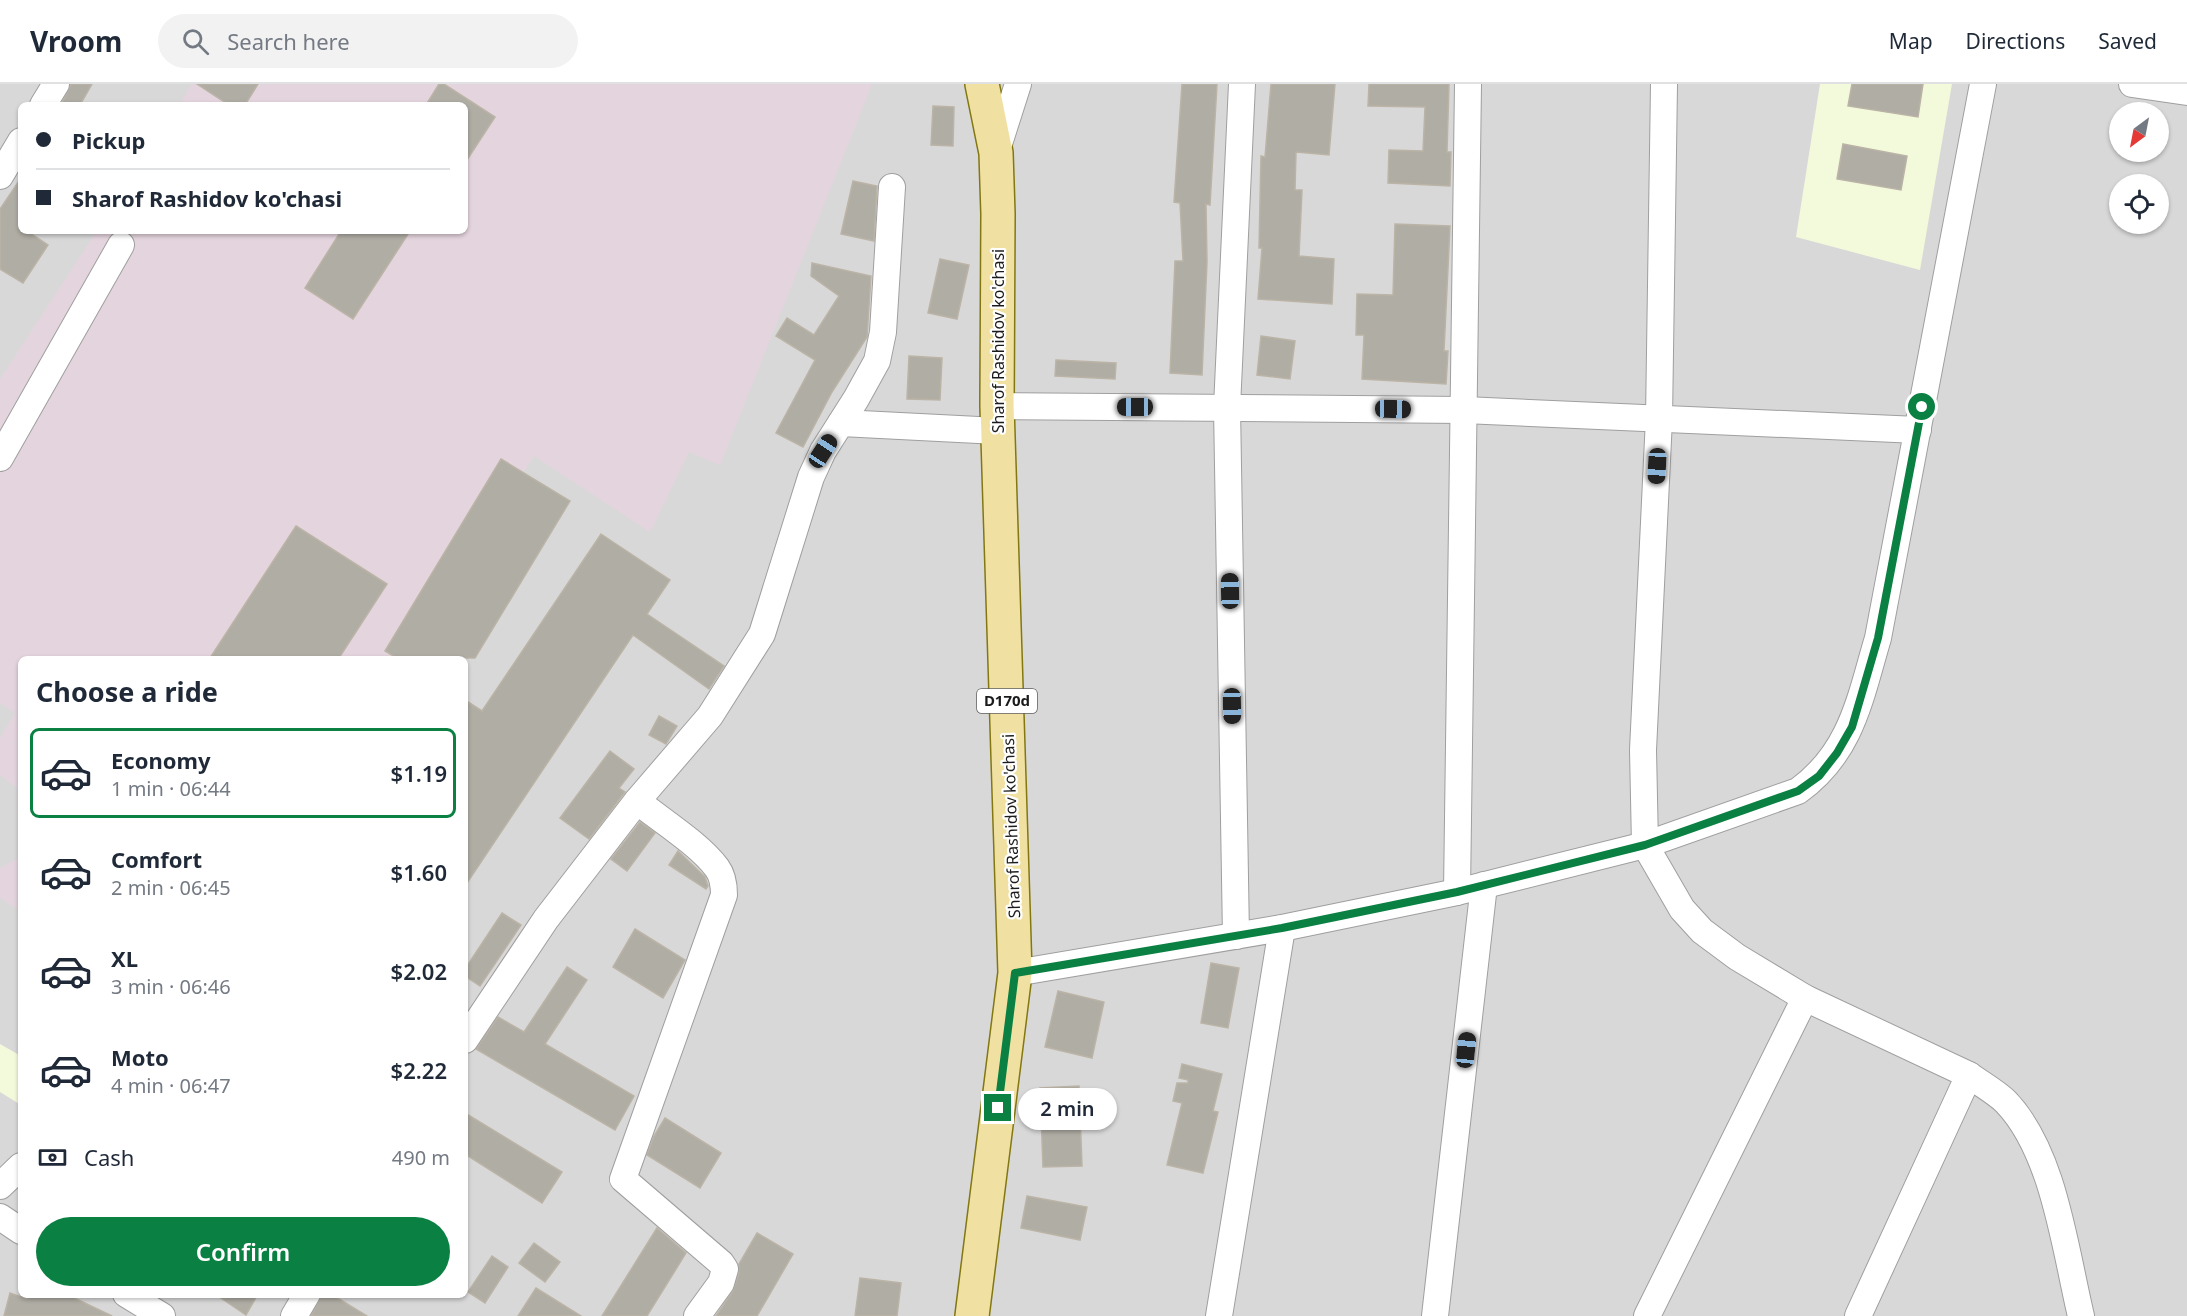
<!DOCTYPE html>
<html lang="en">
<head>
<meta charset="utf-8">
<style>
  :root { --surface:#fff; --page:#f2f2f3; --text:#1f2937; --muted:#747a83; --line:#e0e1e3; --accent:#0b8043 }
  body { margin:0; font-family:"Noto Sans",sans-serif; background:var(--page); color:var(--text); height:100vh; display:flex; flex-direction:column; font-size:22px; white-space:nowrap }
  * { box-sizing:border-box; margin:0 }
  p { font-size:20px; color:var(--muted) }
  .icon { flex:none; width:33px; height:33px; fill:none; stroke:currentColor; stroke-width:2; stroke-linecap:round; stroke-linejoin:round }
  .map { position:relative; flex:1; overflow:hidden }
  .panel { position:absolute; left:18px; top:572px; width:450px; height:642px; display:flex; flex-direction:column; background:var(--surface); border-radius:9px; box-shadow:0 2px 4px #0004 }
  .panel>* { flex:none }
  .top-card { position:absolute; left:18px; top:18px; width:450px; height:132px; border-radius:9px; box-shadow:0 2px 4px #0004; display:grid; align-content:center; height:132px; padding:0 18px; background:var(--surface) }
  .needle { width:39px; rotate:212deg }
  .buttons { position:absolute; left:2109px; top:18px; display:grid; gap:12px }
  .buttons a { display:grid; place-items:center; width:60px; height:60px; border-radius:50%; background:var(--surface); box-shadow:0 2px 4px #0004; font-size:30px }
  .end { position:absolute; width:27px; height:27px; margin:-14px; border:8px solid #0b8043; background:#fff; box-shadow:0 0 0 3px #fff }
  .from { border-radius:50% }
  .bubble { position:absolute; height:42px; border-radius:21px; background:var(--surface); box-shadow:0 2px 4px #0004; font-size:20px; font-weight:600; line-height:42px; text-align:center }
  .car { position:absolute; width:18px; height:36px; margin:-18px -9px; border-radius:8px; box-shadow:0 0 4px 2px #0007; background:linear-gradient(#222 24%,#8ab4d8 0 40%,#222 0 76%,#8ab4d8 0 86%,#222 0) }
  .top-card b { display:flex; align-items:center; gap:21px; height:57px; font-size:22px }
  .top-card b+b { border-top:2px solid var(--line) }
  .top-card i { width:15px; height:15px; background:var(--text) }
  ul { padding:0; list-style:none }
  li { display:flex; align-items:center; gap:18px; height:90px; margin:0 12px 9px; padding:0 6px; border:3px solid transparent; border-radius:9px }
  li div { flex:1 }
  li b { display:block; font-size:22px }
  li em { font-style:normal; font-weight:600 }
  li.active { border-color:var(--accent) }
  li>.icon { width:54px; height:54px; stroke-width:1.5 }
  h2 { padding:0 18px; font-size:27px; line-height:72px }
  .pay { display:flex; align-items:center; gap:15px; height:66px; padding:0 18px; font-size:22px }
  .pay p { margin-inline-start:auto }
  .primary-button { display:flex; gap:12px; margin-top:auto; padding:12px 18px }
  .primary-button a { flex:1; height:69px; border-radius:36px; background:var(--accent); color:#fff; font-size:24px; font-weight:600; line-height:69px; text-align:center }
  header { display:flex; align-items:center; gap:36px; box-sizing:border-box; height:84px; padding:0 30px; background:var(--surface); border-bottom:2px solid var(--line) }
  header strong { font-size:28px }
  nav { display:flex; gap:33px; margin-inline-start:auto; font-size:21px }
  .search { width:420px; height:54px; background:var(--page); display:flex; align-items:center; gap:15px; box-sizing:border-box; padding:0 21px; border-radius:33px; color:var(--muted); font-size:22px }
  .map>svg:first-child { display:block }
</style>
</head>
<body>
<header>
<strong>Vroom</strong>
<div class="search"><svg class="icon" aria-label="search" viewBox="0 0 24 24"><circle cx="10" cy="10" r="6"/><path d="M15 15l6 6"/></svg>Search here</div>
<nav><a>Map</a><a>Directions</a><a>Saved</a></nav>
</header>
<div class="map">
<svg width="2187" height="1232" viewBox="0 0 2187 1232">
  <rect width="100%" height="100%" fill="#ebeae2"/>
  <path fill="#d9d8d8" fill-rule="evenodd" d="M0,0H2187V1232H0ZM21,21H465V147H21ZM2120,28H2158V68H2120ZM2120,100H2158V140H2120ZM21,574H465V1210H21Z"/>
  <g fill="#e4d4dd">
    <path d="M192,0H197L229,21H179Z"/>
    <path d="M258,0H872L720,381L689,368L650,448L534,372L427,541L415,533L389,574H21V707L0,691V654L15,629L0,619V295L97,147H465V21H245Z"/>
    <path d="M21,763V827L0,814V784L17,775Z"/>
  </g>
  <g fill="#f3fadc">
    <path d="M1820,0H1952L1920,186L1796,153Z"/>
    <path d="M0,960L21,972V1021L0,1008Z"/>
  </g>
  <g fill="#b0ada5" stroke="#bbb4a6" stroke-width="1.5">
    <path d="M71,0H92L80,21H61Z"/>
    <path d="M197,0H258L245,21H229Z"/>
    <path d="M439,0H444L495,33L465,79V21H426Z"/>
    <path d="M1182,0H1217L1210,121L1206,120L1207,178L1202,291L1170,289L1175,177H1183L1180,119L1174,118Z"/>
    <path d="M1271,0H1335L1329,71L1296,68L1295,106H1302L1299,172L1334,175L1332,220L1258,215L1262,164H1259L1261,72L1265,73Z"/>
    <path d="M1369,0H1449L1447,68H1451L1450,102L1388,99L1389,66L1423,67L1425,23L1368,22Z"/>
    <path d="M1852,0H1923L1918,33L1848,22Z"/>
    <path d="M933,22L954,23L953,62L931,61Z"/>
    <path d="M1843,60L1907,72L1901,106L1837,95Z"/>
    <path d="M21,94V147H27L48,161L23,199L0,185V125Z"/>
    <path d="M853,97L877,102L874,157L841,150Z"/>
    <path d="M1395,140L1450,142L1444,267H1448L1446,300L1362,295L1364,251H1356L1357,210L1393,211Z"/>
    <path d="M341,147H410L353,235L305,204Z"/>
    <path d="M940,175L969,181L957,235L928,229Z"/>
    <path d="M812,179L871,192L867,253L832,308L803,363L776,349L815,276L776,252L787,234L814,251L839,212L811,192Z"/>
    <path d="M1261,252L1295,257L1290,295L1257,291Z"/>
    <path d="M909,272L942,274L940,316L907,315Z"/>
    <path d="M1056,276L1116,279L1115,295L1055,292Z"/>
    <path d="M501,375L570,417L475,574H397L385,567Z"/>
    <path d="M296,442L387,500L339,574H210Z"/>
    <path d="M601,450L670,496L647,530L724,582L709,605L633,551L465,802V616L482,627Z"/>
    <path d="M659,632L677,642L666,660L649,651Z"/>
    <path d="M610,667L634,685L619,704L625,708L589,755L560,734Z"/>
    <path d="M640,738L655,749L627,787L611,775Z"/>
    <path d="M678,767L705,793L708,802L706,805L669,781Z"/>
    <path d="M502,829L521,841L480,902L465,892V885Z"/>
    <path d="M635,845L685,876L663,914L613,883Z"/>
    <path d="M1211,879L1239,884L1228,944L1201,939Z"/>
    <path d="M567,883L587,896L545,960L634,1012L615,1046L476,965L498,933L524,948Z"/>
    <path d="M1058,907L1104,918L1092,974L1045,963Z"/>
    <path d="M1182,980L1222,990L1213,1027L1218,1028L1203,1089L1167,1081L1182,1019L1173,1017L1177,999H1188V996L1179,994Z"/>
    <path d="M1079,1002L1082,1082L1043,1083L1040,1004Z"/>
    <path d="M465,1029L562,1088L542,1119L465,1070Z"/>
    <path d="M665,1034L721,1069L700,1104L647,1071L654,1052Z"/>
    <path d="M1027,1112L1087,1123L1080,1156L1021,1144Z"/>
    <path d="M657,1144L686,1169L647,1232H602Z"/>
    <path d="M757,1149L793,1170L757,1232H716L733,1207L739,1189V1180Z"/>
    <path d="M534,1159L560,1178L545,1198L519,1179Z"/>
    <path d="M492,1172L508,1183L485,1219L468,1208Z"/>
    <path d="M860,1194L901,1199L897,1232H855Z"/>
    <path d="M536,1204L581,1232H518Z"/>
    <path d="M10,1209L27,1215L31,1210H66L112,1232H4Z"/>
    <path d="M215,1210H258L246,1231Z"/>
    <path d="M322,1210H331L367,1232H311Z"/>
  </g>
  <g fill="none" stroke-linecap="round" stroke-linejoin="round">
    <g stroke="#9f9f9f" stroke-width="28">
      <g id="minor">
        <path d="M1664,0L1659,335L1643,666L1645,761L1682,825L1702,847L1737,873L1805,914L1969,991L1858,1232"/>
        <path d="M2132,0L2187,8"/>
        <path d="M43,21L56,0"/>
        <path d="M996,69L1018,0"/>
        <path d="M0,92L21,57"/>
        <path d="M997,322L1464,326L1918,346"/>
        <path d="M841,339L998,347"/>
        <path d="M0,374L121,161"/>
        <path d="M637,717C662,737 699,760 717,784C723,792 724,802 724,811L623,1095L721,1179L725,1185L721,1199L697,1232"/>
        <path d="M1457,808L1468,0"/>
        <path d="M1236,852L1227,323L1242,0"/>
        <path d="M1015,889L1282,844L1457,808L1645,761L1798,707C1852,668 1860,614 1878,554L1983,0"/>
        <path d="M465,956L546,835L637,717L710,632L762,550L811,393L823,367L856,315L877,277L883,248L892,103"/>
        <path d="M1969,991C1981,1000 1996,1008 2006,1018C2054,1068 2065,1165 2081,1232"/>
        <path d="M0,1102L21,1082"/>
        <path d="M0,1133L21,1147"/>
        <path d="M126,1210L162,1232"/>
        <path d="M294,1232L307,1210"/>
        <path d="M1219,1232L1282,844"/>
        <path d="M1435,1232L1484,801"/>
        <path d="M1647,1232L1805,914"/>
      </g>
    </g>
    <g stroke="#827711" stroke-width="36">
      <path id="major" d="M972,1232L1015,889L997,322L998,130L996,69L982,0"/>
    </g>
    <use href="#minor" stroke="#fff" stroke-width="26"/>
    <use href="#major" stroke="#f0e1a2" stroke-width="33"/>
  </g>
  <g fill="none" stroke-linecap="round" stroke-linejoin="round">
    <path stroke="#0b8043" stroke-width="8" d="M998,1024L1015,889L1282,844L1457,808L1645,761L1798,707L1819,692L1837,669L1852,643L1878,554L1922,323"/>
  </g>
  <g text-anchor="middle" stroke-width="4.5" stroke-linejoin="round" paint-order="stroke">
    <rect fill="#fff" stroke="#5f5f5f" stroke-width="1.5" x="977" y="605" width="60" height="24" rx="4.5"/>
    <g font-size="15" font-weight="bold" fill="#1b1b1b">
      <text x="1007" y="622">D170d</text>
    </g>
    <g font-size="16" fill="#1b1b1b" stroke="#fff">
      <text transform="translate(998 257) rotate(-90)" y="6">Sharof Rashidov ko'chasi</text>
      <text transform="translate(1011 742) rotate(-92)" y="6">Sharof Rashidov ko'chasi</text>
    </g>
  </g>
</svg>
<div class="buttons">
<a><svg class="needle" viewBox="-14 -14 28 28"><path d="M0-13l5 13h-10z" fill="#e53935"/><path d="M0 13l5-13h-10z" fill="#747a83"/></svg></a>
<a><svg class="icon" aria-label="locate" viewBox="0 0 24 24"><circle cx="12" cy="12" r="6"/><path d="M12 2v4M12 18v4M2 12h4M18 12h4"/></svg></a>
</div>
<i class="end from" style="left:1922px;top:323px"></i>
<i class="end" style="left:998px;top:1024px"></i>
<div class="bubble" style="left:1018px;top:1004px;width:99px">2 min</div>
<i class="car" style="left:1135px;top:323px;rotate:270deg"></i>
<i class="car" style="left:1393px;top:325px;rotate:91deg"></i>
<i class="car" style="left:823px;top:367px;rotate:33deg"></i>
<i class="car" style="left:1657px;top:382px;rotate:183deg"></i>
<i class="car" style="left:1230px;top:507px;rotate:359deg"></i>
<i class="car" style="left:1232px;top:622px;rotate:179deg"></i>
<i class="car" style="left:1466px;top:966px;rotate:6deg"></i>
<div class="top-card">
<b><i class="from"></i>Pickup</b>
<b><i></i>Sharof Rashidov ko'chasi</b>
</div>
<section class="panel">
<h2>Choose a ride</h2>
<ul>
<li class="active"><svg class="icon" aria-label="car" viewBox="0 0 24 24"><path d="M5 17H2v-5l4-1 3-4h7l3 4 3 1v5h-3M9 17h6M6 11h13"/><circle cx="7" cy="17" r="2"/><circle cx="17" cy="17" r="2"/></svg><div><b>Economy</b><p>1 min · 06:44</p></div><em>$1.19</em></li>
<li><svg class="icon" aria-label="car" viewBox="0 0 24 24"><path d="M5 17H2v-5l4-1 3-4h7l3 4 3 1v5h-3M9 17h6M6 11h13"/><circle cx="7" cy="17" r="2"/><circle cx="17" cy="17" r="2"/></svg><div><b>Comfort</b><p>2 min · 06:45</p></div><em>$1.60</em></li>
<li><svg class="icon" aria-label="car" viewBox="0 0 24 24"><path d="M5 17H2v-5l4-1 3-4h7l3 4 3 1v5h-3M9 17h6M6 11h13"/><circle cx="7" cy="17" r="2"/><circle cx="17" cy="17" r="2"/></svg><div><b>XL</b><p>3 min · 06:46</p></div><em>$2.02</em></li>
<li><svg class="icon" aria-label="car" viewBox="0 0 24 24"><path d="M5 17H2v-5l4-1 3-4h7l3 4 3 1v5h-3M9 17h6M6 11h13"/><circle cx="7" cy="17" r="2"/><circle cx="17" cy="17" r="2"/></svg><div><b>Moto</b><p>4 min · 06:47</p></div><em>$2.22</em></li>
</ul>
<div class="pay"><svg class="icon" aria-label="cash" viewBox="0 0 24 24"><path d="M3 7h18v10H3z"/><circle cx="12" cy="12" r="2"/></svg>Cash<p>490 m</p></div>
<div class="primary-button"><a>Confirm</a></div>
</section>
</div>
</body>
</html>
